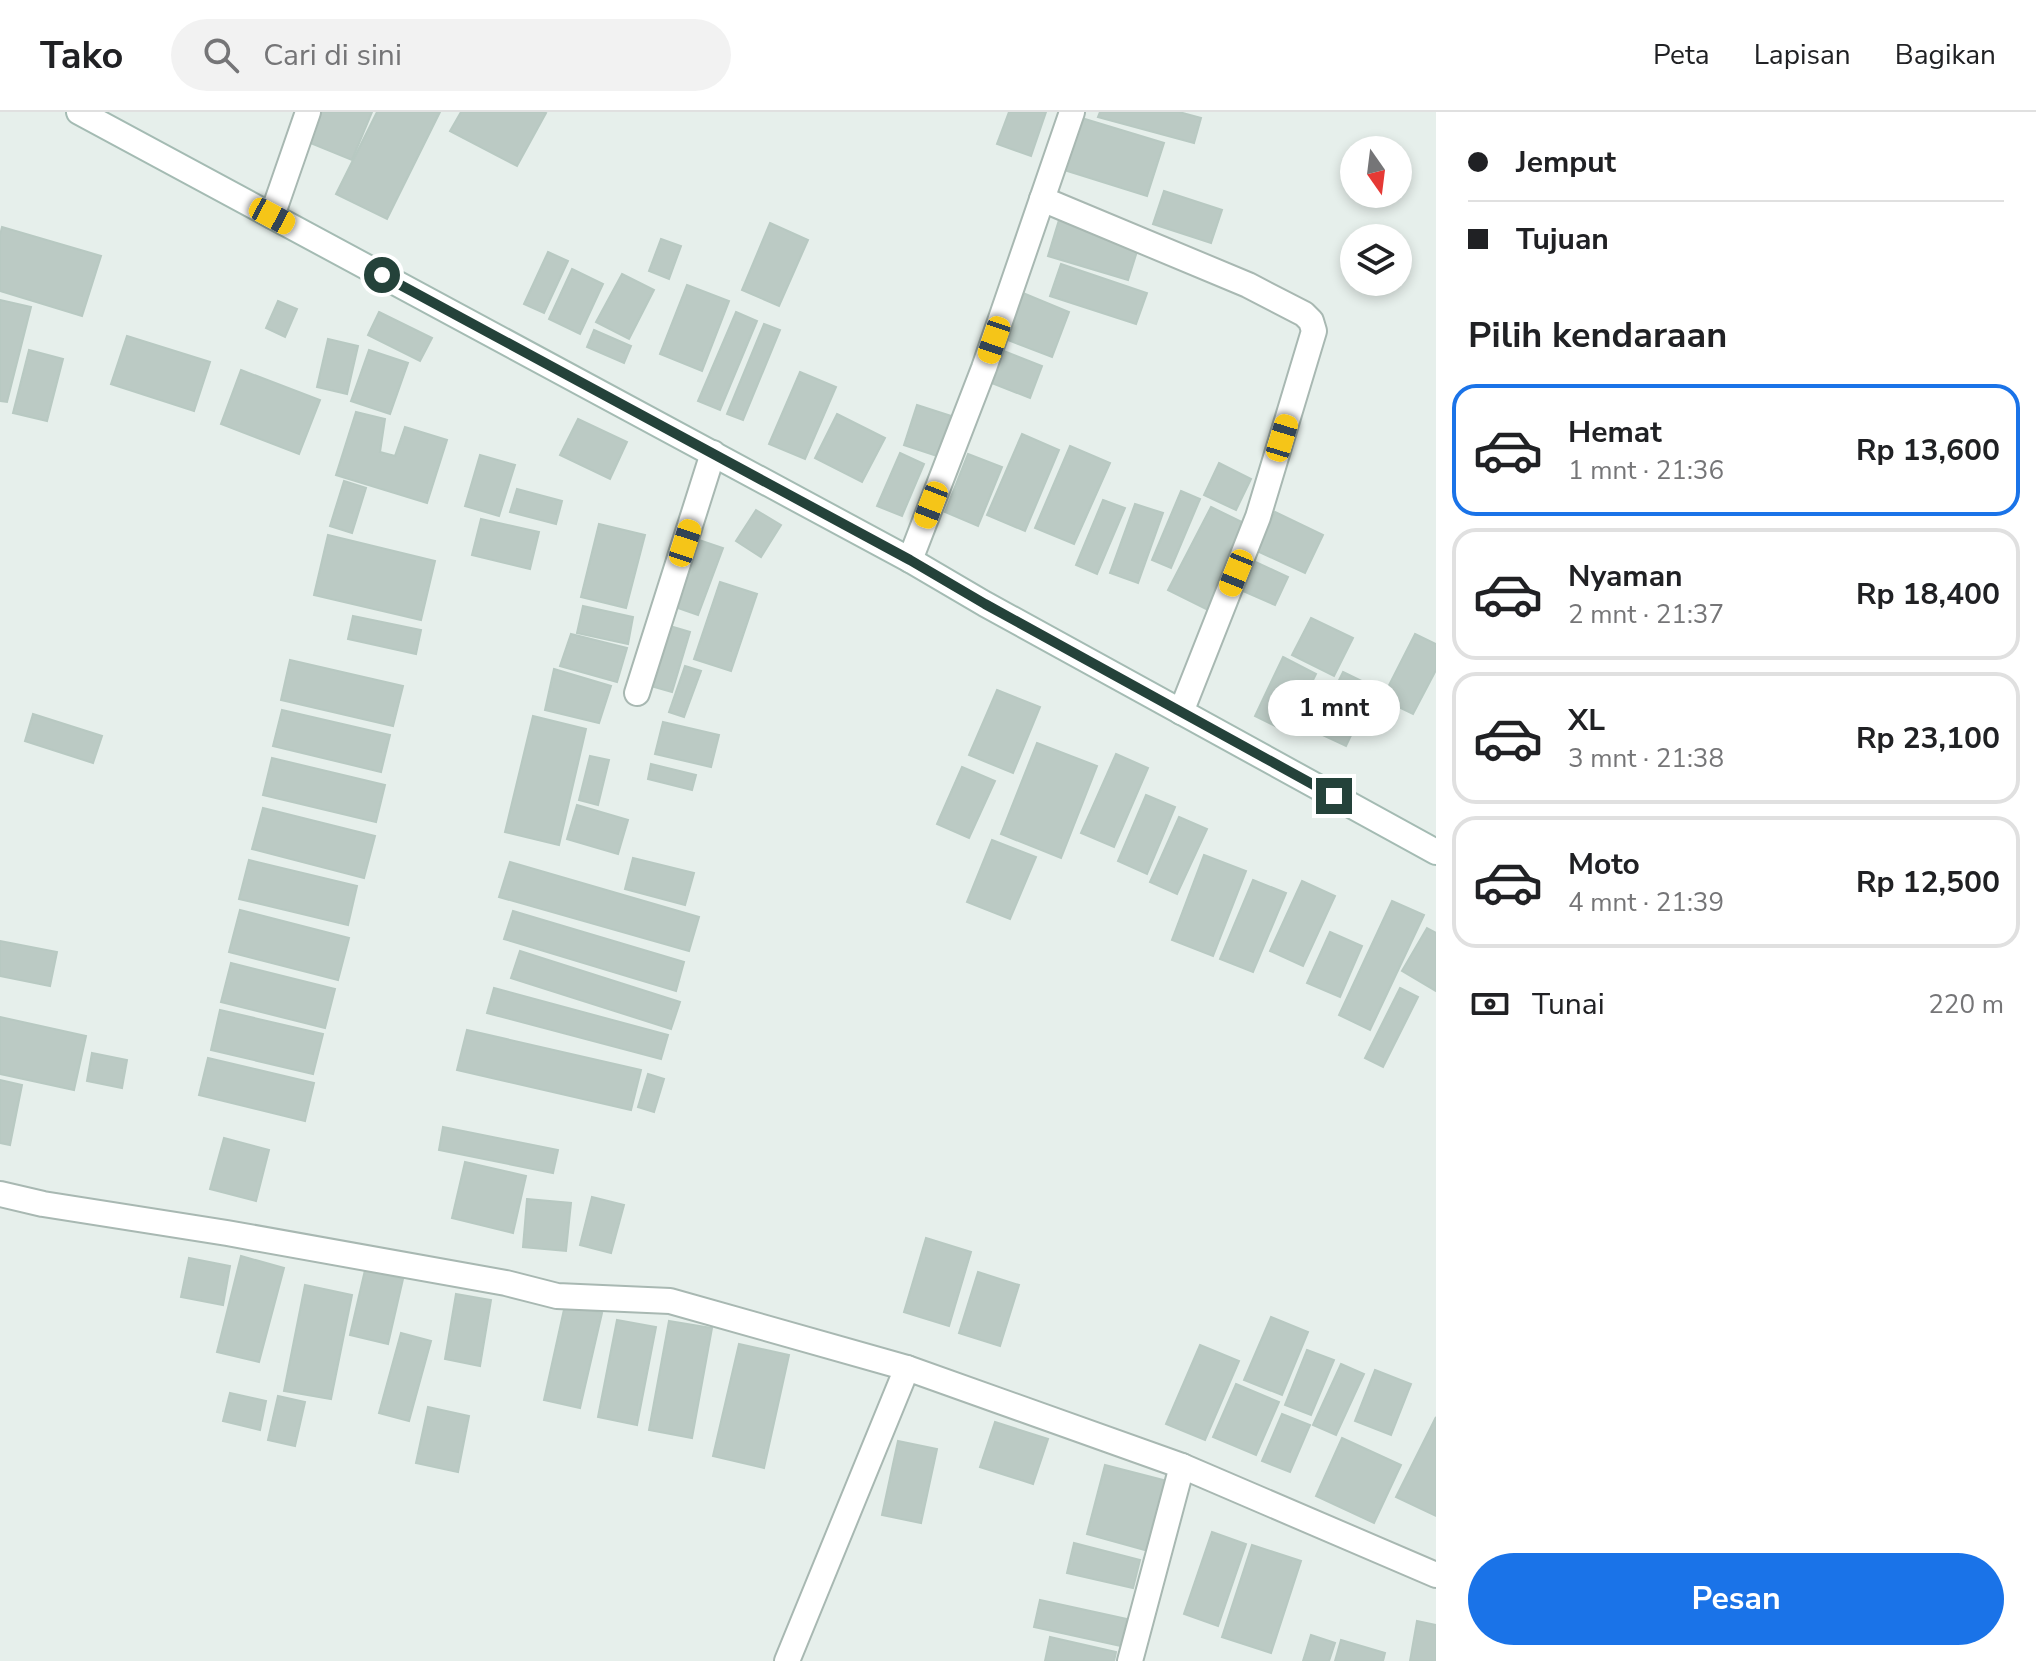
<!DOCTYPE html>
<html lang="id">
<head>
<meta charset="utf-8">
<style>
  :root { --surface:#fff; --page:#f2f2f2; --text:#202124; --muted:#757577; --line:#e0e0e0; --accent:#1a73e8 }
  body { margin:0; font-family:"Nunito Sans",sans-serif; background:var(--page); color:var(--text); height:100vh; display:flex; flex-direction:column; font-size:30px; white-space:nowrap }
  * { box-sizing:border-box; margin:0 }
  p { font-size:26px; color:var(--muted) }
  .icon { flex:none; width:44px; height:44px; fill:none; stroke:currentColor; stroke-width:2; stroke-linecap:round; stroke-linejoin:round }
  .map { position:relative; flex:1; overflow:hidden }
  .side { display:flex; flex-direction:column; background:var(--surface); width:600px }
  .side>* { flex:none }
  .banner { display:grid; align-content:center; height:176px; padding:0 32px; background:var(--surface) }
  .needle { width:52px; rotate:166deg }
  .buttons { position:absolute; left:1340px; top:24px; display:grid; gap:16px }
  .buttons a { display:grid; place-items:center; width:72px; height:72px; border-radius:50%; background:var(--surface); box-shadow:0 4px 12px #0003; font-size:40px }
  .end { position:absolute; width:36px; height:36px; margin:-18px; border:10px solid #24423a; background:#fff; box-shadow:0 0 0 4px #fff }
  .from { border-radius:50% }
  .bubble { position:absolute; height:56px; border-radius:28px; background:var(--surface); box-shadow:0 4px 12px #0003; font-size:26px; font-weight:700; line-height:56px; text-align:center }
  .car { position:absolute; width:24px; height:48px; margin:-24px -12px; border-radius:10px; box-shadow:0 0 6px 2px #0007; background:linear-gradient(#f5c518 24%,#345 0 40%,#f5c518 0 76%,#345 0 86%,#f5c518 0) }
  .banner b { display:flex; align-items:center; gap:28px; height:76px; font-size:30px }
  .banner b+b { border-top:2px solid var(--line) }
  .banner i { width:20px; height:20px; background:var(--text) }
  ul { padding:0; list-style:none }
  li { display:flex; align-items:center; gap:24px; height:132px; margin:0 16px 12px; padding:0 16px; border:4px solid var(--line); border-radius:24px }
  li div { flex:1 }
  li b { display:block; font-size:30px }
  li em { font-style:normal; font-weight:700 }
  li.current { border-color:var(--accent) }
  li>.icon { width:72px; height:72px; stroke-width:1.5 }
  h2 { padding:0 32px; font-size:36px; line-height:96px }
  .pay { display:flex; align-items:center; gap:20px; height:88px; padding:0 32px; font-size:30px }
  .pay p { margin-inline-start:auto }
  .cta { display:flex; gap:16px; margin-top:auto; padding:16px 32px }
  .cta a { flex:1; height:92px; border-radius:48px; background:var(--accent); color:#fff; font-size:32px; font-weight:700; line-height:92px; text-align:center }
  header { display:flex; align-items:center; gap:48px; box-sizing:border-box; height:112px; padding:0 40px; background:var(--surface); border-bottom:2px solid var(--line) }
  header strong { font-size:38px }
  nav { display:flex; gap:44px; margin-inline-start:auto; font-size:28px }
  .search { width:560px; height:72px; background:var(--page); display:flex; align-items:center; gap:20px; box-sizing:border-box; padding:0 28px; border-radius:44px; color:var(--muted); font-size:30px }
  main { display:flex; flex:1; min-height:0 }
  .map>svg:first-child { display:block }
</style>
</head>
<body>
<header>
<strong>Tako</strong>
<div class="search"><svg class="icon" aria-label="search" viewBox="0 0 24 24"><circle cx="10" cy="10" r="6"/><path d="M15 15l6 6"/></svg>Cari di sini</div>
<nav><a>Peta</a><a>Lapisan</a><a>Bagikan</a></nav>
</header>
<main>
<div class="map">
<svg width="1436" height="1549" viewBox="0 0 1436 1549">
  <rect width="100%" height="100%" fill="#e6efeb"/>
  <g fill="#bbcac4" stroke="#b8c9c2" stroke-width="2">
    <path d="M314,0H372L352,48L303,28Z"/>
    <path d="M377,0H440L387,107L336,82Z"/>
    <path d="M461,0H543L546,1L517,54L450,19Z"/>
    <path d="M1009,0H1046L1031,44L997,32Z"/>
    <path d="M1100,0H1179L1201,6L1194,31L1098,5Z"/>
    <path d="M1075,4L1164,31L1147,84L1058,56Z"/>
    <path d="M1164,79L1222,98L1211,131L1153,112Z"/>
    <path d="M1059,108L1139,133L1128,168L1048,144Z"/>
    <path d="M770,111L808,128L779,194L742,178Z"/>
    <path d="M2,115L101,144L82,204L0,179V123Z"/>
    <path d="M661,127L681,134L669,167L649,159Z"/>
    <path d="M548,140L568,149L544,201L524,192Z"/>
    <path d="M1061,152L1147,181L1136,212L1050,184Z"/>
    <path d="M572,157L603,172L580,222L549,207Z"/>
    <path d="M622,162L654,178L629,227L596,210Z"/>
    <path d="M687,173L729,189L702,259L660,242Z"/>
    <path d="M1018,179L1069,200L1052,245L1000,225Z"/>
    <path d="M0,188L31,195L7,290L0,289Z"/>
    <path d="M278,189L297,197L285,225L266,216Z"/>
    <path d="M379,200L432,226L420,249L368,223Z"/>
    <path d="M736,200L757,209L720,298L698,289Z"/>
    <path d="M764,212L780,218L743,308L727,302Z"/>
    <path d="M594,218L631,234L624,251L587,235Z"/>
    <path d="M127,224L210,250L194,299L111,272Z"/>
    <path d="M328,227L358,234L347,282L317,275Z"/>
    <path d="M29,238L63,247L47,309L13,301Z"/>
    <path d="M369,238L408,251L390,302L351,289Z"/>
    <path d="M1001,238L1042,254L1030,286L989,270Z"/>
    <path d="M241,258L320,288L299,342L221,312Z"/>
    <path d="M800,260L836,275L805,347L769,332Z"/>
    <path d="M917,293L951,304L937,344L904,333Z"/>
    <path d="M356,300L385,307L380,340L395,344L405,315L447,328L427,391L336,363Z"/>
    <path d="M837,302L885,326L862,370L815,346Z"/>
    <path d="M578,307L627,330L610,367L560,343Z"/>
    <path d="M1022,322L1059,338L1025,419L987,403Z"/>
    <path d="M1070,334L1110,351L1074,432L1035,416Z"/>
    <path d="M900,341L924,352L902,404L877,394Z"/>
    <path d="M968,342L1002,355L978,414L945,400Z"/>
    <path d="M480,343L515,353L499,404L465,394Z"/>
    <path d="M1219,351L1251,367L1236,398L1204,383Z"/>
    <path d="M344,369L366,376L352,421L330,414Z"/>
    <path d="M517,377L562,389L556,412L510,400Z"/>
    <path d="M1181,379L1200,387L1171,456L1152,448Z"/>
    <path d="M1103,388L1125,396L1097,462L1076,453Z"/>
    <path d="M1135,392L1163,401L1138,471L1110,461Z"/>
    <path d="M1211,395L1250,414L1208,498L1168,478Z"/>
    <path d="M756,398L781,413L761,445L736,429Z"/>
    <path d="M1275,400L1323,423L1305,461L1257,439Z"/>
    <path d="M481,407L539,420L530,457L472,443Z"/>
    <path d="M599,412L645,423L626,496L581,485Z"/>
    <path d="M328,423L435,449L421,508L314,483Z"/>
    <path d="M693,426L723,436L698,503L669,493Z"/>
    <path d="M1249,447L1288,465L1275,493L1236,476Z"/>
    <path d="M720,470L757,482L731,559L694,547Z"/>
    <path d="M583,494L633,505L628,532L577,521Z"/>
    <path d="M353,504L421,518L416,542L348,527Z"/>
    <path d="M1311,506L1353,526L1334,564L1292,543Z"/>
    <path d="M663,512L690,520L672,580L644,572Z"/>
    <path d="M571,522L627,536L617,570L560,554Z"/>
    <path d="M1415,522L1436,532V558L1413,602L1382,587Z"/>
    <path d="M1283,545L1316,562L1287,620L1255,604Z"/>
    <path d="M290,548L403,574L393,614L281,588Z"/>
    <path d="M685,554L701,559L684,605L669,600Z"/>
    <path d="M554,557L611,574L599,611L545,598Z"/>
    <path d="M1343,560L1374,575L1346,634L1314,619Z"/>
    <path d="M997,578L1040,595L1013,661L969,643Z"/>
    <path d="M282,598L390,623L381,660L273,634Z"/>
    <path d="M33,602L102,624L93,651L25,629Z"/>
    <path d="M533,604L586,617L559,733L505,720Z"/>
    <path d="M663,610L719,623L711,655L655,642Z"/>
    <path d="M1037,631L1097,654L1061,746L1001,722Z"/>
    <path d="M1116,642L1148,656L1114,735L1081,721Z"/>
    <path d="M590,644L609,648L598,693L579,688Z"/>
    <path d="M272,646L385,673L376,710L263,683Z"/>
    <path d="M651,652L696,663L692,678L648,667Z"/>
    <path d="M962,655L995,669L969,726L937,712Z"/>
    <path d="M1146,683L1175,695L1147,762L1118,749Z"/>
    <path d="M577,693L628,708L618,742L567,727Z"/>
    <path d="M263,696L375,724L364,766L252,737Z"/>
    <path d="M1179,705L1207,717L1177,782L1150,770Z"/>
    <path d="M992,728L1036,745L1010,807L967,790Z"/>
    <path d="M1204,743L1246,759L1213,844L1172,828Z"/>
    <path d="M633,746L694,761L685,793L625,777Z"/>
    <path d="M249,748L357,774L348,813L239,787Z"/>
    <path d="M510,750L699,805L689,839L499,785Z"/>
    <path d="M1253,768L1286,781L1253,860L1220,847Z"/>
    <path d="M1302,769L1335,784L1303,854L1270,839Z"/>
    <path d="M1392,789L1424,803L1370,918L1339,903Z"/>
    <path d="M240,798L349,826L338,868L229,840Z"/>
    <path d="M513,799L684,850L676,879L504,827Z"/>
    <path d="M1427,816L1436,821V879L1402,859Z"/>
    <path d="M1330,820L1362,834L1340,885L1307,871Z"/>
    <path d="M0,829L57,840L50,874L0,864Z"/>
    <path d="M520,839L680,890L671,917L511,866Z"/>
    <path d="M231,851L335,877L325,916L221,890Z"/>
    <path d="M494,876L668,923L661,947L487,901Z"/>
    <path d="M1400,876L1418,885L1383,955L1365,946Z"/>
    <path d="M220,898L323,922L313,962L211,938Z"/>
    <path d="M0,905L86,924L74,978L0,962Z"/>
    <path d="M467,918L641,958L631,998L457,958Z"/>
    <path d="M92,941L127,948L122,976L87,969Z"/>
    <path d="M208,946L314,971L305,1009L199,983Z"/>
    <path d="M648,962L664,967L654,1000L638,995Z"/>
    <path d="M0,968L22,973L10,1033L0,1031Z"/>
    <path d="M443,1015L558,1038L553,1061L439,1038Z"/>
    <path d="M224,1026L269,1038L256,1089L210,1077Z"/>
    <path d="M465,1050L526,1064L513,1121L452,1106Z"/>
    <path d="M592,1085L624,1093L611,1141L580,1133Z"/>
    <path d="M527,1087L571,1091L566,1139L523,1135Z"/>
    <path d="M926,1126L971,1140L949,1214L904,1200Z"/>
    <path d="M241,1144L284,1156L259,1250L217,1240Z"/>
    <path d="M189,1146L230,1154L223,1193L181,1185Z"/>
    <path d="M365,1158L403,1167L388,1232L350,1223Z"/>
    <path d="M978,1160L1019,1173L1000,1234L959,1221Z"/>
    <path d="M305,1173L352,1183L331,1287L284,1279Z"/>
    <path d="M456,1182L491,1188L480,1254L445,1247Z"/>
    <path d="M565,1193L602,1201L580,1296L544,1288Z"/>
    <path d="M1271,1205L1308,1220L1282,1283L1244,1268Z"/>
    <path d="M617,1208L656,1215L637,1313L598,1305Z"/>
    <path d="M669,1209L712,1216L692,1326L649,1318Z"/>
    <path d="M401,1221L431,1229L409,1309L379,1301Z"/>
    <path d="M739,1232L789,1243L764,1356L713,1344Z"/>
    <path d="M1200,1233L1239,1249L1205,1328L1166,1312Z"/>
    <path d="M1307,1238L1334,1248L1311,1303L1285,1293Z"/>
    <path d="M1341,1252L1364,1262L1336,1323L1313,1313Z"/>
    <path d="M1375,1258L1411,1272L1391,1323L1355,1309Z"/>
    <path d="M1236,1272L1279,1290L1256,1343L1213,1325Z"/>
    <path d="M230,1281L266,1289L260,1318L223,1309Z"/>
    <path d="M278,1284L305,1290L295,1334L268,1328Z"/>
    <path d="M428,1295L469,1304L458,1360L416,1351Z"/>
    <path d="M1282,1302L1310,1313L1290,1360L1262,1349Z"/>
    <path d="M1436,1305V1404L1396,1385Z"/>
    <path d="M995,1310L1048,1327L1033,1372L980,1355Z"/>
    <path d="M1342,1326L1401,1353L1374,1411L1316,1384Z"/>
    <path d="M898,1329L937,1337L921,1411L882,1403Z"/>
    <path d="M1105,1353L1171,1370L1152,1440L1087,1422Z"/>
    <path d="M1212,1420L1246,1432L1218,1514L1184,1502Z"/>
    <path d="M1074,1431L1140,1448L1133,1476L1067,1461Z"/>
    <path d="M1252,1433L1301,1449L1271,1541L1222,1525Z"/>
    <path d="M1040,1488L1127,1507L1121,1534L1034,1515Z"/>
    <path d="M1417,1509L1436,1513V1549H1410Z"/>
    <path d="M1311,1523L1335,1531L1329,1549H1303Z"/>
    <path d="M1050,1525L1116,1540L1114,1549H1045Z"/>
    <path d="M1341,1528L1385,1541L1383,1549H1335Z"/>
  </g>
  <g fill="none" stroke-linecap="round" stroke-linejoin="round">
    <g stroke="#a8b8b2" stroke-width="28">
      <g id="street">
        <path d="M1042,87L1248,173L1304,202L1311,209L1314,219L1258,405L1181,600"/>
        <path d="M272,104L308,0"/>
        <path d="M910,448L984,256L1072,0"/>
        <path d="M637,581L713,341"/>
        <path d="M0,1082L43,1092L227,1121L506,1171L557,1184L670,1189L907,1256L1182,1354L1436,1463"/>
        <path d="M787,1549L907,1256"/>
        <path d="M1130,1549L1182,1354"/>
      </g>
    </g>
    <g stroke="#a4bbb3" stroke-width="28">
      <path id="secondary" d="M79,0L910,448L985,492L1436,740"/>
    </g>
    <use href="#street" stroke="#fff" stroke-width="24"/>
    <use href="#secondary" stroke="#fff" stroke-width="24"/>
  </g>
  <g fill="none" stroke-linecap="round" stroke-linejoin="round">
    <path stroke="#24423a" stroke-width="10" d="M382,163L910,448L985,492L1334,684"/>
  </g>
</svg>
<div class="buttons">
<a><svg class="needle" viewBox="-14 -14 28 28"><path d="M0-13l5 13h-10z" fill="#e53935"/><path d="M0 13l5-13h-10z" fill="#757577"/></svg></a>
<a><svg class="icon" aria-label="layers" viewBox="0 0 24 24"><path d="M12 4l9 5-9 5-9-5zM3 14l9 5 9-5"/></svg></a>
</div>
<i class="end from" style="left:382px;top:163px"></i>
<i class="end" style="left:1334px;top:684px"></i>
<div class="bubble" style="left:1268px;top:568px;width:132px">1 mnt</div>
<i class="car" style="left:272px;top:104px;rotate:118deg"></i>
<i class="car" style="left:994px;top:228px;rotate:199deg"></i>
<i class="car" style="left:1282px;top:326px;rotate:17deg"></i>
<i class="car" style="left:931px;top:393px;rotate:201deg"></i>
<i class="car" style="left:685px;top:431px;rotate:18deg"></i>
<i class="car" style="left:1236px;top:461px;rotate:202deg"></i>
</div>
<section class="side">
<div class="banner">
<b><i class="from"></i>Jemput</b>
<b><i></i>Tujuan</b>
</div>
<h2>Pilih kendaraan</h2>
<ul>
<li class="current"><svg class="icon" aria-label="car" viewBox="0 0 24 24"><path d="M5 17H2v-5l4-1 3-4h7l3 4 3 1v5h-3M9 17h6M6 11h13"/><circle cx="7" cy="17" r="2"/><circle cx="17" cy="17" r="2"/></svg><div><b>Hemat</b><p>1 mnt · 21:36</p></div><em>Rp 13,600</em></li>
<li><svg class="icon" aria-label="car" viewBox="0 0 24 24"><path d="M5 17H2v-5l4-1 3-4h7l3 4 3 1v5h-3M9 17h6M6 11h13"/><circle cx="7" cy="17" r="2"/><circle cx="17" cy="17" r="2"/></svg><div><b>Nyaman</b><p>2 mnt · 21:37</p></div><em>Rp 18,400</em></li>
<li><svg class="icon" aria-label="car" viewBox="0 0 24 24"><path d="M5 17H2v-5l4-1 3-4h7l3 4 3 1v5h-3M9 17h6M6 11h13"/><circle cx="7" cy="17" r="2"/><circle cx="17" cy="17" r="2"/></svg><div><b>XL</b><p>3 mnt · 21:38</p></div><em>Rp 23,100</em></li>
<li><svg class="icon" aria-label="car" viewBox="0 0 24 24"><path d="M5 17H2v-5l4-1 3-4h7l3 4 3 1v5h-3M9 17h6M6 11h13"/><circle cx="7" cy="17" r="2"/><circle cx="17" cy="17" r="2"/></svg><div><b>Moto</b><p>4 mnt · 21:39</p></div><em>Rp 12,500</em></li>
</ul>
<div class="pay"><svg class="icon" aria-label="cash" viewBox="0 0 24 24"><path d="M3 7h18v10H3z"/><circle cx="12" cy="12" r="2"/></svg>Tunai<p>220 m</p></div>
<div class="cta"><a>Pesan</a></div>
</section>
</main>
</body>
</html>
